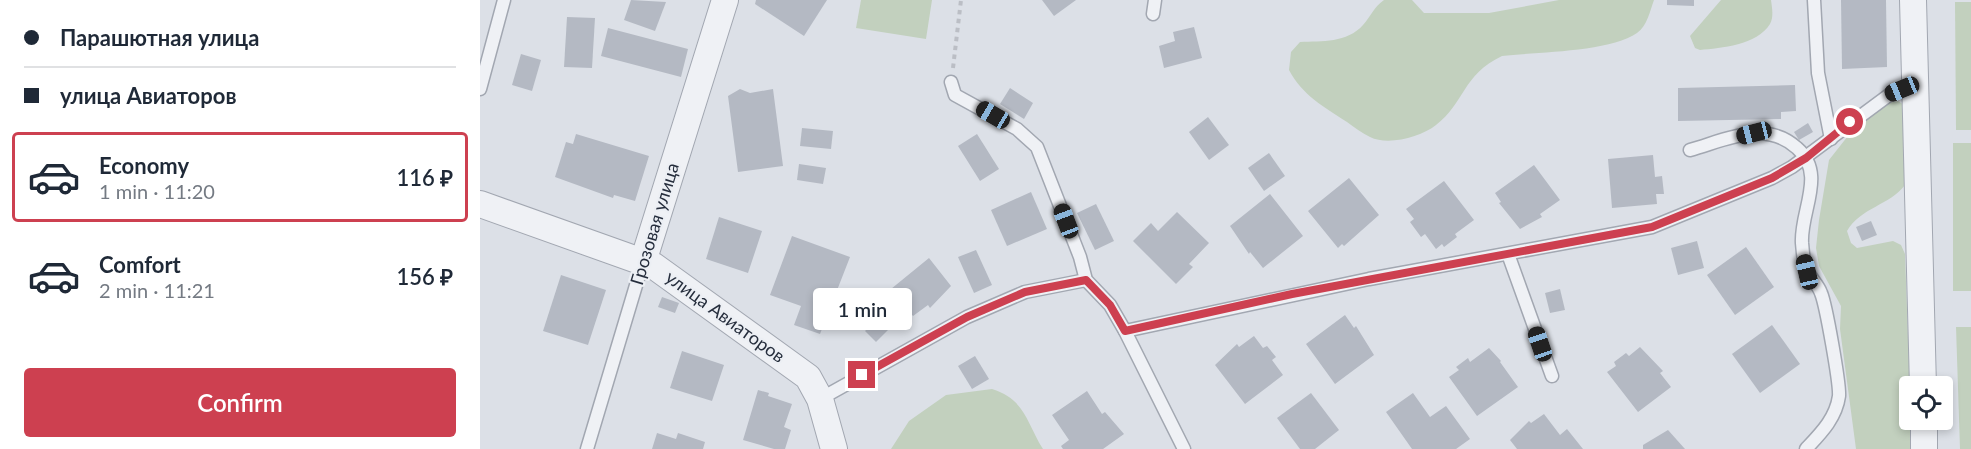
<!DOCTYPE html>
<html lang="en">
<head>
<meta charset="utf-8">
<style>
  :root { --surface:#fff; --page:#f6f6f7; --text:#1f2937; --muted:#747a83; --line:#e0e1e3; --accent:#cd4050 }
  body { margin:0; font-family:Lato,sans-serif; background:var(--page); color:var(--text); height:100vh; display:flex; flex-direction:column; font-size:22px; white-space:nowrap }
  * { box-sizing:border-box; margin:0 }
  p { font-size:20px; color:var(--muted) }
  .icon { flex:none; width:33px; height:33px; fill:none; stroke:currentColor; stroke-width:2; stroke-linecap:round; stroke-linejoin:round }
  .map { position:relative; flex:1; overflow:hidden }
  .panel { display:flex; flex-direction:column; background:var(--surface); width:480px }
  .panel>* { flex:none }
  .guide { display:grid; align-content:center; height:132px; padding:0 24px; background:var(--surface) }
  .controls { position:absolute; left:1419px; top:376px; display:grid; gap:12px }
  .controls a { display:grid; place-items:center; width:54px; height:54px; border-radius:6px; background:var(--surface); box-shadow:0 3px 9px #0003; font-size:30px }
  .end { position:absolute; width:27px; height:27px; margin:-14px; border:8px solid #cd4050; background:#fff; box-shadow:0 0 0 3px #fff }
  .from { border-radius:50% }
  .bubble { position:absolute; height:42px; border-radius:6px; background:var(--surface); box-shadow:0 3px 9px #0003; font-size:20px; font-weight:600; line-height:42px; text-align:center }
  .car { position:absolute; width:18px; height:36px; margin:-18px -9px; border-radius:8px; box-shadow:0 0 4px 2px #0007; background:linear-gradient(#222 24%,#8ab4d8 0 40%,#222 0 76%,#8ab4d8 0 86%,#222 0) }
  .guide b { display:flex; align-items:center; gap:21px; height:57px; font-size:22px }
  .guide b+b { border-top:2px solid var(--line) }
  .guide i { width:15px; height:15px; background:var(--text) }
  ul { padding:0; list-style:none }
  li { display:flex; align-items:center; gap:18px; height:90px; margin:0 12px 9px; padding:0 12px; border:3px solid transparent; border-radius:6px }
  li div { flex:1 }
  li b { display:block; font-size:22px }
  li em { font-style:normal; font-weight:600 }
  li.active { border-color:var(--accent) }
  li>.icon { width:54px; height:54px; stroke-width:1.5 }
  .action { display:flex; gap:12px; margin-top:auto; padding:12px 24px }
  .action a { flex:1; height:69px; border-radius:6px; background:var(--accent); color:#fff; font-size:24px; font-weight:600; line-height:69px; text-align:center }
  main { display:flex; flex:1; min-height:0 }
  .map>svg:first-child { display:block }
</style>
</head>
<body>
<main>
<section class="panel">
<div class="guide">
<b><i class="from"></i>Парашютная улица</b>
<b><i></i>улица Авиаторов</b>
</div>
<ul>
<li class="active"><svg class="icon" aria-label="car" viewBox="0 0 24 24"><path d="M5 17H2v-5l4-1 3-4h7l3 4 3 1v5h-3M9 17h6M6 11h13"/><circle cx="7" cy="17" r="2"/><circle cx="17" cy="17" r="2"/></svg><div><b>Economy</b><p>1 min · 11:20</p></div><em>116 ₽</em></li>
<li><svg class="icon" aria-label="car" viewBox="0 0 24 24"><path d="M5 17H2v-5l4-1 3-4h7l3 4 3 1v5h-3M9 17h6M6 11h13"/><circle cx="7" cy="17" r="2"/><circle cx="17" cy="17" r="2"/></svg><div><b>Comfort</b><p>2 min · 11:21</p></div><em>156 ₽</em></li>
</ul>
<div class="action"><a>Confirm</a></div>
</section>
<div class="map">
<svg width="1491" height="449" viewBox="0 0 1491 449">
  <rect width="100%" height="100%" fill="#dce0e7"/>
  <g fill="#c2d0be">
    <path d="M381,0H452L446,39L376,28Z"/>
    <path d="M904,0H932L944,13H1009L1079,0H1174C1170,11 1167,26 1157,33C1130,52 1057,52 1022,56C982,75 985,103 956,125C941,137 908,146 890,137C882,133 874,127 867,122C844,107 822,95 809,70L811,52L820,42C842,41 867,43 883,25C891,16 894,7 904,0Z"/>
    <path d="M1241,0H1291C1292,8 1294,17 1290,24C1277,45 1241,48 1220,50L1215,48L1210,36Z"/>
    <path d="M1475,2H1491V130H1476Z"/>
    <path d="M1418,101L1424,105L1425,185C1410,205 1380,208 1367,231L1371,243L1377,248L1413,241L1421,245L1425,254L1432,449H1376L1360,329L1361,306L1339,266L1336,248L1339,220L1349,160L1375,127L1408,103Z"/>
    <rect x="1473" y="143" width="18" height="148"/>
    <path d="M1476,327H1491V449H1480Z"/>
    <path d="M512,389C546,400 546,422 563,449H411L429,421L466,395Z"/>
  </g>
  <g fill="#b4b9c3">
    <path d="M151,0L186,2L175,31L144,20Z"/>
    <path d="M276,0H347L324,36L275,4Z"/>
    <path d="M562,0H596L574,16Z"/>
    <path d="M1187,0H1214V6L1187,5Z"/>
    <path d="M1361,0H1406L1407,67L1362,69Z"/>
    <path d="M87,17L115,18L112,68L84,67Z"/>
    <path d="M714,27L722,58L684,68L679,46L695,41L693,32Z"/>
    <path d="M128,28L208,49L201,77L121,56Z"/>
    <path d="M41,54L61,60L52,91L32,85Z"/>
    <path d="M1315,85L1316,111L1301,112V119L1198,121V88Z"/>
    <path d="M530,88L553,103L544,119L520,104Z"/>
    <path d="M260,89L270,93L293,89L303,166L258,172L248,96Z"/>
    <path d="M728,117L749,145L729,160L709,132Z"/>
    <path d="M1328,123L1333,132L1319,140L1314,132Z"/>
    <path d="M322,128L353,131L351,149L320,146Z"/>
    <path d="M96,134L169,156L155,201L134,195L133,198L75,177L86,142L93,144Z"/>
    <path d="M497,134L519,169L500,181L478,146Z"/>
    <path d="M789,153L805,176L784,191L768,168Z"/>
    <path d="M1173,155L1175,177L1182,176L1184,194H1176L1177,204L1132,208L1128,159Z"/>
    <path d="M319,164L346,168L343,184L317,180Z"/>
    <path d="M1054,165L1080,200L1060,214L1062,217L1040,229L1019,203L1021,202L1015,193Z"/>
    <path d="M869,178L899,215L864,246L862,244L858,248L828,211Z"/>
    <path d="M964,181L994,220L975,234L977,237L964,247L962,244L956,249L945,234L941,237L930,222L934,219L926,209Z"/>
    <path d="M551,192L567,229L527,246L511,210Z"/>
    <path d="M790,194L823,236L783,268L770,252L769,254L750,226Z"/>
    <path d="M616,204L634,241L615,250L597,213Z"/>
    <path d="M697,212L729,243L709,264L713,267L696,284L653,241L671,223L678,231Z"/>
    <path d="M239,217L282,231L268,273L226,259Z"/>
    <path d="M1391,221L1397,235L1382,241L1376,227Z"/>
    <path d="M312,236L370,257L340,334L314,325L321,306L290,295Z"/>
    <path d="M1217,241L1224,268L1198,275L1191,248Z"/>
    <path d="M1266,247L1294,287L1255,315L1227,275Z"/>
    <path d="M496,250L512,285L494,293L478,257Z"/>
    <path d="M449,258L471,286L450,308L448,305L433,316L411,289Z"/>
    <path d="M81,275L126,290L108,345L63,331Z"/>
    <path d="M1080,289L1085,310L1070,313L1065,293Z"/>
    <path d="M182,297L199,303L195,313L178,307Z"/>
    <path d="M865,315L874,328L876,326L894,355L855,384L826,344Z"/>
    <path d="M397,319L408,330L396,342L385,331Z"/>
    <path d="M1292,325L1320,364L1280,393L1252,354Z"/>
    <path d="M774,336L783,348L787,346L796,357L792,360L803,375L765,404L735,365L757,344L759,347Z"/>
    <path d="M1160,347L1183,371L1180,373L1191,387L1158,412L1127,372L1136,366L1134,362L1146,353L1149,356Z"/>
    <path d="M1009,348L1021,361L1020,362L1038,387L997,416L969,377L979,370L976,367L988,358L990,362Z"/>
    <path d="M202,351L244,365L232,401L190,388Z"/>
    <path d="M495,356L509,379L492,389L478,366Z"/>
    <path d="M278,390L289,393L288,396L312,404L304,427L311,430L305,449H294L263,440Z"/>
    <path d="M607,391L622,414L625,412L644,434L623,449H583L581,446L589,440L572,415Z"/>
    <path d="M831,393L859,430L835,449H820L797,418Z"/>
    <path d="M933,393L950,417L966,406L990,439L976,449H932L906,412Z"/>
    <path d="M1064,414L1080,435L1087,429L1103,449H1037L1030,440L1049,421L1051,423Z"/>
    <path d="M1188,430L1205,449H1163V445Z"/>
    <path d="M177,433L196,439L198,433L225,442L223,449H172Z"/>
  </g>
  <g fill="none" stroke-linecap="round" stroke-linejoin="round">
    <g stroke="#a2a7b1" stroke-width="15">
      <g id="service">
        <path d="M1334,0L1338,73L1351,139"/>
        <path d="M673,14L675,0"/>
        <path d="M471,82L475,95L537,129L557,147L600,257L606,280L630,305L645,331L704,449"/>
        <path d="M0,89L24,0"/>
        <path d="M1210,150C1246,140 1285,119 1317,148C1347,174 1320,211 1322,243C1323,252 1323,262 1327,270C1330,278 1338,284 1341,293C1346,305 1360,384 1359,396C1356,418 1341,433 1326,449"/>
        <path d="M1028,254L1072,376"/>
        <path d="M645,331L889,279L1172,227L1292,178L1312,167L1409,95L1435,84"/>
        <path d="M340,399L487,317L545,292L606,280"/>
        <path d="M107,449L163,262"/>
      </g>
    </g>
    <g stroke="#a2a7b1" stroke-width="28">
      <g id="minor">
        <path d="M1433,0L1443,387"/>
        <path d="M0,204L174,266L328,377L340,399L354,449"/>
        <path d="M163,262L245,0"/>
        <path d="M1444,420V449"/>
      </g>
    </g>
    <path stroke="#bbbec5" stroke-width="4" stroke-dasharray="4.5 4.5" stroke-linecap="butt" d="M473,68L481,0"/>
    <use href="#service" stroke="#eff1f5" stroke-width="12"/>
    <use href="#minor" stroke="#eff1f5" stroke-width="26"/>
  </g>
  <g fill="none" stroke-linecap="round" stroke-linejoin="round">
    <path stroke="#cd4050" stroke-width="8" d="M382,375L487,317L545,292L606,280L630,305L645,331L812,294L1172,227L1292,178L1326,158L1370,122"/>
  </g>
  <g text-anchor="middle" stroke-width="4.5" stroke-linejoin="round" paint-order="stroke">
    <g font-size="18" fill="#262e3d" stroke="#eceff4">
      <text transform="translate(175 224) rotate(-73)" y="6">Грозовая улица</text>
      <text transform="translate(245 317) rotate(36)" y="6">улица Авиаторов</text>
    </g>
  </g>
</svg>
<div class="controls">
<a><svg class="icon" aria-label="locate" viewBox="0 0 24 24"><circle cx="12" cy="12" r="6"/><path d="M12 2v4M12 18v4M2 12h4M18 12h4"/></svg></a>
</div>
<i class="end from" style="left:1370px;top:122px"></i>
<i class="end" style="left:382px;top:375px"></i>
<div class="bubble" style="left:333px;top:288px;width:99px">1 min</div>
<i class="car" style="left:1422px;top:89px;rotate:248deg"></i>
<i class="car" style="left:513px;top:115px;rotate:300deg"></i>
<i class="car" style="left:1274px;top:133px;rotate:256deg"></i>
<i class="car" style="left:586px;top:221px;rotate:339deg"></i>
<i class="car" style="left:1327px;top:272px;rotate:347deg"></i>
<i class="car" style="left:1060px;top:344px;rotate:341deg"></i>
</div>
</main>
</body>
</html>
